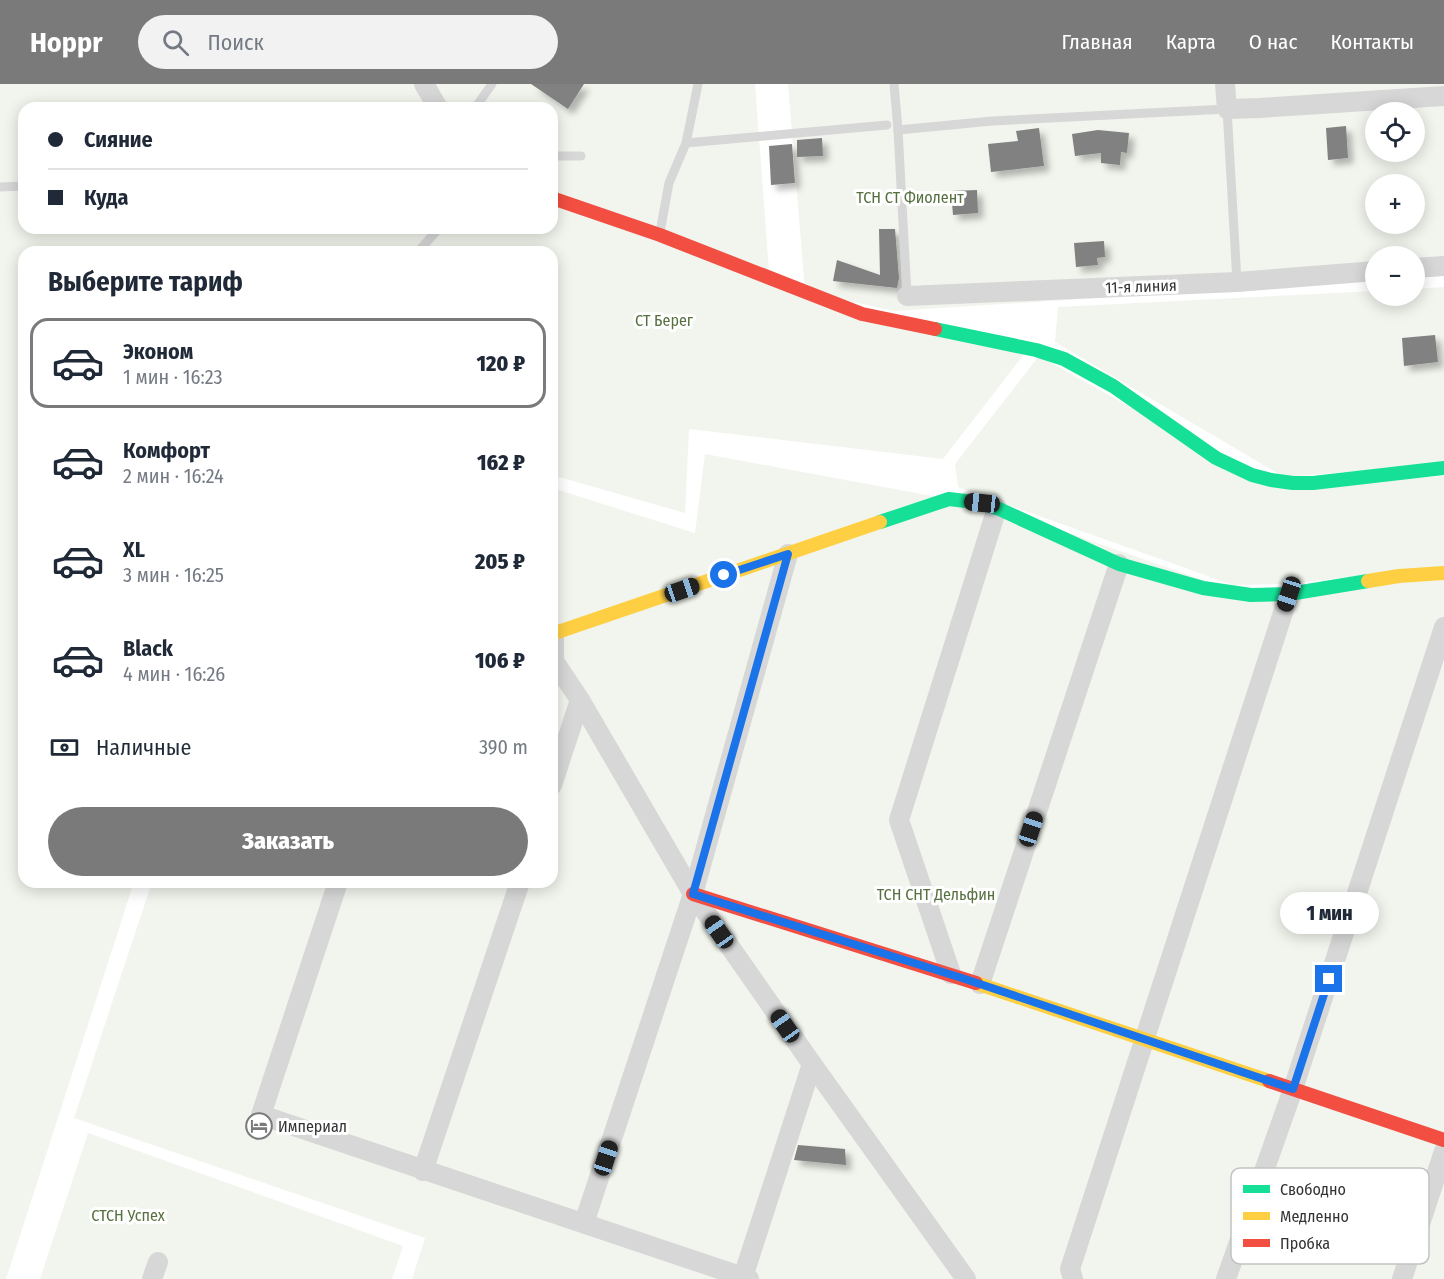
<!DOCTYPE html>
<html lang="ru">
<head>
<meta charset="utf-8">
<style>
  :root { --surface:#fff; --page:#f2f2f3; --text:#1f2937; --muted:#747a83; --line:#e0e1e3; --accent:#7a7a7a }
  body { margin:0; font-family:"Fira Sans Condensed",sans-serif; background:var(--page); color:var(--text); height:100vh; display:flex; flex-direction:column; font-size:22px; white-space:nowrap }
  * { box-sizing:border-box; margin:0 }
  p { font-size:20px; color:var(--muted) }
  .icon { flex:none; width:33px; height:33px; fill:none; stroke:currentColor; stroke-width:2; stroke-linecap:round; stroke-linejoin:round }
  .map { position:relative; flex:1; overflow:hidden }
  .details { position:absolute; left:18px; top:162px; width:540px; height:642px; display:flex; flex-direction:column; background:var(--surface); border-radius:18px; box-shadow:0 3px 15px #0003 }
  .details>* { flex:none }
  .guide { position:absolute; left:18px; top:18px; width:540px; height:132px; border-radius:18px; box-shadow:0 3px 15px #0003; display:grid; align-content:center; height:132px; padding:0 30px; background:var(--surface) }
  .fabs { position:absolute; left:1365px; top:18px; display:grid; gap:12px }
  .fabs a { display:grid; place-items:center; width:60px; height:60px; border-radius:50%; background:var(--surface); box-shadow:0 3px 15px #0003; font-size:30px }
  .end { position:absolute; width:27px; height:27px; margin:-14px; border:8px solid #1a73e8; background:#fff; box-shadow:0 0 0 3px #fff }
  .from { border-radius:50% }
  .bubble { position:absolute; height:42px; border-radius:21px; background:var(--surface); box-shadow:0 3px 15px #0003; font-size:20px; font-weight:800; line-height:42px; text-align:center }
  .car { position:absolute; width:18px; height:36px; margin:-18px -9px; border-radius:8px; box-shadow:0 0 4px 2px #0007; background:linear-gradient(#222 24%,#8ab4d8 0 40%,#222 0 76%,#8ab4d8 0 86%,#222 0) }
  .guide b { display:flex; align-items:center; gap:21px; height:57px; font-size:22px }
  .guide b+b { border-top:2px solid var(--line) }
  .guide i { width:15px; height:15px; background:var(--text) }
  ul { padding:0; list-style:none }
  li { display:flex; align-items:center; gap:18px; height:90px; margin:0 12px 9px; padding:0 18px; border:3px solid transparent; border-radius:18px }
  li div { flex:1 }
  li b { display:block; font-size:22px }
  li em { font-style:normal; font-weight:800 }
  li.selected { border-color:var(--accent) }
  li>.icon { width:54px; height:54px; stroke-width:1.5 }
  h2 { padding:0 30px; font-size:27px; line-height:72px }
  .pay { display:flex; align-items:center; gap:15px; height:66px; padding:0 30px; font-size:22px }
  .pay p { margin-inline-start:auto }
  .button { display:flex; gap:12px; margin-top:auto; padding:12px 30px }
  .button a { flex:1; height:69px; border-radius:36px; background:var(--accent); color:#fff; font-size:24px; font-weight:800; line-height:69px; text-align:center }
  header { display:flex; align-items:center; gap:36px; box-sizing:border-box; height:84px; padding:0 30px; background:var(--accent); color:#fff }
  header strong { font-size:28px }
  nav { display:flex; gap:33px; margin-inline-start:auto; font-size:21px }
  .search { width:420px; height:54px; background:var(--page); display:flex; align-items:center; gap:15px; box-sizing:border-box; padding:0 21px; border-radius:33px; color:var(--muted); font-size:22px }
  .map>svg:first-child { display:block }
</style>
</head>
<body>
<header>
<strong>Hoppr</strong>
<div class="search"><svg class="icon" aria-label="search" viewBox="0 0 24 24"><circle cx="10" cy="10" r="6"/><path d="M15 15l6 6"/></svg>Поиск</div>
<nav><a>Главная</a><a>Карта</a><a>О нас</a><a>Контакты</a></nav>
</header>
<div class="map">
<svg width="1444" height="1195" viewBox="0 0 1444 1195">
  <defs>
    <filter id="shadow"><feDropShadow dx="5.5" dy="5.5" stdDeviation="3" flood-color="#0004"/></filter>
  </defs>
  <rect width="100%" height="100%" fill="#fff"/>
  <g fill="#f1f5ed" fill-rule="evenodd">
    <path d="M0,0H755L770,201L1025,269L943,375L689,345L685,429L552,391V168H24V798H134L6,1195H0ZM24,24H552V144H24Z"/>
    <path d="M788,0H1444V192L1415,194L1414,172H1376L1375,196L894,227L805,207ZM1376,28H1414V68H1376ZM1376,100H1414V140H1376Z"/>
    <path d="M1444,203V380L1284,393L1055,258L1058,223L1375,207L1376,212H1414L1415,205Z"/>
    <path d="M1039,272L1275,404L1444,392V482L1288,500L1233,501L958,403L955,380Z"/>
    <path d="M705,370L997,424L1232,506L1444,496V1195H412L425,1154L74,1034L152,798H552V404L695,449Z"/>
    <path d="M88,1049L403,1162L392,1195H40Z"/>
  </g>
  <g fill="#818181" filter="url(#shadow)">
    <path d="M531,0H584L568,25Z"/>
    <path d="M1346,42L1348,74L1328,76L1326,44Z"/>
    <path d="M1039,44L1044,82L991,88L988,60L1018,57L1016,47Z"/>
    <path d="M1098,46L1129,49L1127,69L1121,68L1120,81L1101,79V69L1075,72L1072,50Z"/>
    <path d="M822,54L823,72L797,73V56Z"/>
    <path d="M792,60L795,99L771,101L769,62Z"/>
    <path d="M977,106L978,129L953,131L951,107Z"/>
    <path d="M879,145H895L899,194L897,204L833,197L837,176L880,191Z"/>
    <path d="M1104,157L1105,173L1097,174L1098,181L1076,183L1074,159Z"/>
    <path d="M1435,251L1438,278L1404,282L1402,254Z"/>
    <path d="M798,1061L845,1065L846,1081L794,1076Z"/>
  </g>
  <g fill="none" stroke-linecap="round" stroke-linejoin="round">
    <g stroke="#d7d7d7" stroke-width="9">
      <path d="M894,0L898,46L907,212"/>
      <path d="M475,24L492,0"/>
      <path d="M898,46L992,37L1227,25L1237,198"/>
      <path d="M686,59L887,41"/>
      <path d="M552,72H581"/>
      <path d="M0,103L24,102"/>
      <path d="M660,148L669,99L686,59L698,0"/>
      <path d="M418,168L439,144"/>
    </g>
    <g stroke="#d7d7d7" stroke-width="20">
      <path d="M424,0L438,24"/>
      <path d="M1225,0L1227,25L1260,24L1444,12"/>
      <path d="M1414,184L1444,182"/>
      <path d="M907,212L1237,198L1376,187"/>
      <path d="M554,549V577L580,616L693,810L812,980L966,1195"/>
      <path d="M552,701L580,616"/>
      <path d="M338,798L261,1031L749,1195"/>
      <path d="M951,890L899,736L997,424"/>
      <path d="M980,900L1119,480"/>
      <path d="M423,1087L520,798"/>
      <path d="M584,1139L693,810L788,470"/>
      <path d="M743,1193L812,980"/>
      <path d="M152,1195L158,1178"/>
      <path d="M1073,1195L1070,1185L1289,510"/>
      <path d="M1226,1195L1293,1005L1444,543"/>
      <path d="M1402,1195L1444,1067"/>
    </g>
    <g stroke="#16e098" stroke-width="14">
      <path d="M935,245L1036,266L1064,275L1113,302L1216,374L1252,391L1271,396L1293,399H1313L1444,384"/>
      <path d="M880,438L949,415L982,419L997,424L1119,480L1203,504L1251,511L1289,510L1368,497"/>
    </g>
    <g stroke="#ffcf43" stroke-width="14">
      <path d="M1368,497L1399,492L1444,489"/>
      <path d="M552,550L880,438"/>
      <path d="M976,899L1269,997"/>
    </g>
    <g stroke="#f24e42" stroke-width="14">
      <path d="M552,114L660,151L862,230L935,245"/>
      <path d="M693,810L976,899"/>
      <path d="M1269,997L1444,1056"/>
    </g>
  </g>
  <g fill="none" stroke-linecap="round" stroke-linejoin="round">
    <path stroke="#1a73e8" stroke-width="8" d="M724,491L788,470L693,810L965,895L1293,1005L1329,895"/>
  </g>
  <defs>
    <g id="hotel-ring" transform="scale(1.35)"><circle r="9.5" fill="#fff" stroke="#7a7a7a" stroke-width="1.5"/><path d="M-6-4.5h1.5V1H6V5H4.5V3h-9V5H-6ZM-4 0a1.8 1.8 0 1 1 3.6 0ZM.5 0V-2.5h3Q6-2.5 6 0Z" fill="#7a7a7a"/></g>
  </defs>
  <g fill-rule="evenodd">
    <use href="#hotel-ring" x="259" y="1042"/>
  </g>
  <g text-anchor="middle" stroke-width="6" stroke-linejoin="round" paint-order="stroke">
    <g font-size="16" fill="#56703f" stroke="#fff">
      <text x="910" y="119">ТСН СТ Фиолент</text>
      <text x="664" y="242">СТ Берег</text>
      <text x="936" y="816">ТСН СНТ Дельфин</text>
      <text x="128" y="1137">СТСН Успех</text>
    </g>
    <g font-size="16" fill="#333" stroke="#fff">
      <text transform="translate(1141 202) rotate(-2)" y="6">11-я линия</text>
    </g>
    <g font-size="16" fill="#333" stroke="#fff" text-anchor="start">
      <text x="278" y="1048">Империал</text>
    </g>
  </g>
  <rect x="1231" y="1084" width="198" height="96" rx="9" fill="#fff" stroke="#c2c2c2" stroke-width="1.5"/>
  <rect x="1243" y="1101" width="27" height="8" fill="#16e098"/>
  <rect x="1243" y="1128" width="27" height="8" fill="#ffcf43"/>
  <rect x="1243" y="1155" width="27" height="8" fill="#f24e42"/>
  <g font-size="16" fill="#333">
    <text x="1280" y="1111">Свободно</text>
    <text x="1280" y="1138">Медленно</text>
    <text x="1280" y="1165">Пробка</text>
  </g>
</svg>
<div class="fabs">
<a><svg class="icon" aria-label="locate" viewBox="0 0 24 24"><circle cx="12" cy="12" r="6"/><path d="M12 2v4M12 18v4M2 12h4M18 12h4"/></svg></a>
<a>+</a>
<a>−</a>
</div>
<i class="end from" style="left:724px;top:491px"></i>
<i class="end" style="left:1329px;top:895px"></i>
<div class="bubble" style="left:1280px;top:808px;width:99px">1 мин</div>
<i class="car" style="left:982px;top:419px;rotate:276deg"></i>
<i class="car" style="left:682px;top:506px;rotate:71deg"></i>
<i class="car" style="left:1289px;top:510px;rotate:198deg"></i>
<i class="car" style="left:1031px;top:745px;rotate:18deg"></i>
<i class="car" style="left:719px;top:848px;rotate:325deg"></i>
<i class="car" style="left:785px;top:942px;rotate:325deg"></i>
<i class="car" style="left:606px;top:1074px;rotate:18deg"></i>
<div class="guide">
<b><i class="from"></i>Сияние</b>
<b><i></i>Куда</b>
</div>
<section class="details">
<h2>Выберите тариф</h2>
<ul>
<li class="selected"><svg class="icon" aria-label="car" viewBox="0 0 24 24"><path d="M5 17H2v-5l4-1 3-4h7l3 4 3 1v5h-3M9 17h6M6 11h13"/><circle cx="7" cy="17" r="2"/><circle cx="17" cy="17" r="2"/></svg><div><b>Эконом</b><p>1 мин · 16:23</p></div><em>120 ₽</em></li>
<li><svg class="icon" aria-label="car" viewBox="0 0 24 24"><path d="M5 17H2v-5l4-1 3-4h7l3 4 3 1v5h-3M9 17h6M6 11h13"/><circle cx="7" cy="17" r="2"/><circle cx="17" cy="17" r="2"/></svg><div><b>Комфорт</b><p>2 мин · 16:24</p></div><em>162 ₽</em></li>
<li><svg class="icon" aria-label="car" viewBox="0 0 24 24"><path d="M5 17H2v-5l4-1 3-4h7l3 4 3 1v5h-3M9 17h6M6 11h13"/><circle cx="7" cy="17" r="2"/><circle cx="17" cy="17" r="2"/></svg><div><b>XL</b><p>3 мин · 16:25</p></div><em>205 ₽</em></li>
<li><svg class="icon" aria-label="car" viewBox="0 0 24 24"><path d="M5 17H2v-5l4-1 3-4h7l3 4 3 1v5h-3M9 17h6M6 11h13"/><circle cx="7" cy="17" r="2"/><circle cx="17" cy="17" r="2"/></svg><div><b>Black</b><p>4 мин · 16:26</p></div><em>106 ₽</em></li>
</ul>
<div class="pay"><svg class="icon" aria-label="cash" viewBox="0 0 24 24"><path d="M3 7h18v10H3z"/><circle cx="12" cy="12" r="2"/></svg>Наличные<p>390 m</p></div>
<div class="button"><a>Заказать</a></div>
</section>
</div>
</body>
</html>
